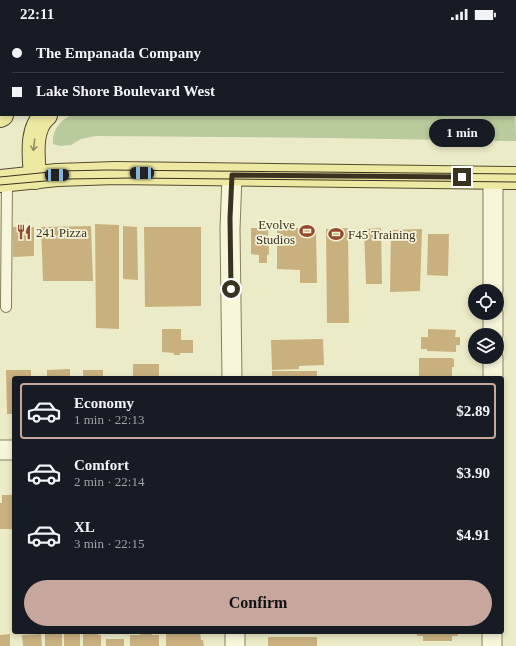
<!DOCTYPE html>
<html lang="en">
<head>
<meta charset="utf-8">
<style>
  :root { --surface:#171b24; --page:#20242c; --text:#f1f3f6; --muted:#9ea1a6; --line:#363941; --accent:#c7a69d }
  body { margin:0; font-family:"Times New Roman",serif; background:var(--page); color:var(--text); height:100vh; display:flex; flex-direction:column; font-size:15px; white-space:nowrap }
  * { box-sizing:border-box; margin:0 }
  p { font-size:13px; color:var(--muted) }
  .icon { flex:none; width:22px; height:22px; fill:none; stroke:currentColor; stroke-width:2; stroke-linecap:round; stroke-linejoin:round }
  .map { position:relative; flex:1; overflow:hidden }
  .drawer { position:absolute; left:12px; top:348px; width:492px; height:258px; display:flex; flex-direction:column; background:var(--surface); border-radius:4px; box-shadow:0 2px 6px #0003 }
  .drawer>* { flex:none }
  .top-card { position:absolute; left:0px; top:0px; width:516px; height:88px; box-shadow:0 2px 6px #0003; display:grid; align-content:center; height:88px; padding:0 12px; background:var(--surface) }
  .fabs { position:absolute; left:468px; top:256px; display:grid; gap:8px }
  .fabs a { display:grid; place-items:center; width:36px; height:36px; border-radius:50%; background:var(--surface); box-shadow:0 2px 6px #0003; font-size:20px }
  .end { position:absolute; width:18px; height:18px; margin:-9px; border:5px solid #393220; background:#fff; box-shadow:0 0 0 2px #fff }
  .from { border-radius:50% }
  .bubble { position:absolute; height:28px; border-radius:14px; background:var(--surface); box-shadow:0 2px 6px #0003; font-size:13px; font-weight:800; line-height:28px; text-align:center }
  .car { position:absolute; width:12px; height:24px; margin:-12px -6px; border-radius:5px; box-shadow:0 0 3px 1px #0007; background:linear-gradient(#222 24%,#8ab4d8 0 40%,#222 0 76%,#8ab4d8 0 86%,#222 0) }
  .top-card b { display:flex; align-items:center; gap:14px; height:38px; font-size:15px }
  .top-card b+b { border-top:1px solid var(--line) }
  .top-card i { width:10px; height:10px; background:var(--text) }
  ul { padding:7px 0 0; list-style:none }
  li { display:flex; align-items:center; gap:12px; height:56px; margin:0 8px 6px; padding:0 4px; border:2px solid transparent; border-radius:4px }
  li div { flex:1 }
  li b { display:block; font-size:15px }
  li em { font-style:normal; font-weight:800 }
  li.current { border-color:var(--accent) }
  li>.icon { width:36px; height:36px; stroke-width:1.5 }
  .cta { display:flex; gap:8px; margin-top:auto; padding:8px 12px }
  .cta a { flex:1; height:46px; border-radius:24px; background:var(--accent); color:#111; font-size:16px; font-weight:800; line-height:46px; text-align:center }
  .status { display:flex; justify-content:space-between; align-items:center; height:28px; padding:0 20px; background:var(--surface); direction:ltr }
  .status svg { height:11px; fill:currentColor }
  .map>svg:first-child { display:block }
</style>
</head>
<body>
<div class="status"><b>22:11</b><svg viewBox="0 0 49 12"><path d="M0 12V9h3v3zM5 12V6h3v6zM10 12V3h3v9zM15 12V0h3v12zM26 1h20v11H26zM47 4h2v5h-2z"/></svg></div>
<div class="map">
<svg width="516" height="618" viewBox="0 0 516 618">
  <rect width="100%" height="100%" fill="#ecebc7"/>
  <g fill="#b9ca9c">
    <path d="M50,0H303L50,1Z"/>
    <path d="M515,81L516,113L330,110L96,108L81,111L71,117L60,118L53,116C52,102 60,93 71,87H515Z"/>
  </g>
  <g fill="#c9b17f">
    <path d="M95,196L119,197V301L96,300Z"/>
    <path d="M91,198L93,253H43L41,199Z"/>
    <path d="M123,198L137,199L138,252L123,251Z"/>
    <path d="M13,199H34V228L13,229Z"/>
    <path d="M144,199H201V278L145,279Z"/>
    <path d="M251,200H268L269,226L267,227V235H259V227L251,226Z"/>
    <path d="M277,200H316L317,255H300V242L277,241Z"/>
    <path d="M348,200L349,295H327L326,201Z"/>
    <path d="M381,200L382,256H366L364,201Z"/>
    <path d="M422,201L420,263L390,264L391,202Z"/>
    <path d="M428,206H449L448,248L427,247Z"/>
    <path d="M162,301H181V312H193V325H180V327H174V325L162,324Z"/>
    <path d="M428,301L456,302L455,309H460V317H456V324L427,323V321H421V309H428Z"/>
    <path d="M323,311L324,337L299,338V341L272,342L271,312Z"/>
    <path d="M419,330H453L452,331H454V339H452V349H419Z"/>
    <rect x="133" y="336" width="26" height="14"/>
    <path d="M70,341V350H47V342Z"/>
    <path d="M6,342H31V350H14V386H7Z"/>
    <rect x="83" y="342" width="20" height="8"/>
    <rect x="272" y="343" width="45" height="7"/>
    <path d="M2,467H14V501H0V475H2Z"/>
    <rect x="45" y="604" width="17" height="14"/>
    <rect x="64" y="604" width="16" height="14"/>
    <path d="M83,604H98V607H101V618H83Z"/>
    <path d="M141,604H152V607H159V618H130V607H140Z"/>
    <path d="M166,604H200L201,612H203L204,618H166Z"/>
    <path d="M417,604H458V608H452V613H423V608H417Z"/>
    <path d="M10,606V618H0V607Z"/>
    <path d="M41,606L42,618H23L22,607Z"/>
    <rect x="268" y="609" width="49" height="9"/>
    <rect x="106" y="611" width="18" height="7"/>
  </g>
  <g fill="none" stroke-linecap="round" stroke-linejoin="round">
    <g stroke="#877f5d" stroke-width="12">
      <path id="lane" d="M6,279L7,152"/>
    </g>
    <g stroke="#877f5d" stroke-width="21">
      <g id="street">
        <path d="M41,0V1"/>
        <path d="M0,34L1,35"/>
        <path d="M493,150V263"/>
        <path d="M493,307V285"/>
        <path d="M232,350L230,201L232,147"/>
        <path d="M493,350V329"/>
        <path d="M0,422H14"/>
        <path d="M235,604V618"/>
        <path d="M492,618V604"/>
      </g>
    </g>
    <g stroke="#564c31" stroke-width="24">
      <g id="primary">
        <path d="M403,0V1"/>
        <path d="M331,1V0"/>
        <path d="M515,70H516"/>
        <path d="M0,88L2,87"/>
        <path d="M35,150C34,130 29,101 46,87"/>
        <path d="M0,153L57,147L115,145L516,150"/>
      </g>
    </g>
    <use href="#lane" stroke="#f7f6db" stroke-width="10"/>
    <use href="#street" stroke="#f7f6db" stroke-width="19"/>
    <use href="#primary" stroke="#ede9a2" stroke-width="22"/>
    <g stroke="#393220" stroke-width="1">
      <path d="M0,149L60,143L107,142L516,146"/>
      <path d="M0,157L68,151L133,150L516,154"/>
    </g>
  </g>
  <defs><path id="oneway-shaft" d="M-6 0H5M1.5-3L5.5 0L1.5 3" fill="none" stroke-width="1.6" stroke-linecap="round" stroke-linejoin="round"/></defs>
  <use stroke="#938e61" href="#oneway-shaft" transform="translate(34 117) rotate(97)"/>
  <g fill="none" stroke-linecap="round" stroke-linejoin="round">
    <path stroke="#393220" stroke-width="5" d="M231,261L230,190L232,147L462,149"/>
  </g>
  <defs>
    <g id="stadium-bare" transform="scale(1.2)"><path d="M0-5a6.5 5 0 1 0 0 10a6.5 5 0 1 0 0-10ZM-3.5-1.8h7v3.6h-7Z" fill="#944930" stroke="#f4f3d7" stroke-width="2.5" paint-order="stroke"/></g>
    <g id="restaurant-bare" transform="scale(1.2)"><path d="M-5-6h1v4h1v-4h1v4h1v-4h1v5L-1.5 .5V6h-2V.5L-5-1ZM5-6V6H3V1.5H1.5Q1.5-4 5-6Z" fill="#944930" stroke="#f4f3d7" stroke-width="2.5" paint-order="stroke"/></g>
  </defs>
  <g fill-rule="evenodd">
    <use href="#stadium-bare" x="307" y="203"/>
    <use href="#restaurant-bare" x="24" y="204"/>
    <use href="#stadium-bare" x="336" y="206"/>
  </g>
  <g text-anchor="middle" stroke-width="3.5" stroke-linejoin="round" paint-order="stroke">
    <g font-size="13" fill="#393220" stroke="#f4f3d7" text-anchor="start">
      <text x="295" y="201" text-anchor="end">Evolve<tspan x="295" dy="15">Studios</tspan></text>
      <text x="36" y="209">241 Pizza</text>
      <text x="348" y="211">F45 Training</text>
    </g>
  </g>
</svg>
<div class="fabs">
<a><svg class="icon" aria-label="locate" viewBox="0 0 24 24"><circle cx="12" cy="12" r="6"/><path d="M12 2v4M12 18v4M2 12h4M18 12h4"/></svg></a>
<a><svg class="icon" aria-label="layers" viewBox="0 0 24 24"><path d="M12 4l9 5-9 5-9-5zM3 14l9 5 9-5"/></svg></a>
</div>
<i class="end from" style="left:231px;top:261px"></i>
<i class="end" style="left:462px;top:149px"></i>
<div class="bubble" style="left:429px;top:91px;width:66px">1 min</div>
<i class="car" style="left:142px;top:145px;rotate:270deg"></i>
<i class="car" style="left:57px;top:147px;rotate:89deg"></i>
<div class="top-card">
<b><i class="from"></i>The Empanada Company</b>
<b><i></i>Lake Shore Boulevard West</b>
</div>
<section class="drawer">
<ul>
<li class="current"><svg class="icon" aria-label="car" viewBox="0 0 24 24"><path d="M5 17H2v-5l4-1 3-4h7l3 4 3 1v5h-3M9 17h6M6 11h13"/><circle cx="7" cy="17" r="2"/><circle cx="17" cy="17" r="2"/></svg><div><b>Economy</b><p>1 min · 22:13</p></div><em>$2.89</em></li>
<li><svg class="icon" aria-label="car" viewBox="0 0 24 24"><path d="M5 17H2v-5l4-1 3-4h7l3 4 3 1v5h-3M9 17h6M6 11h13"/><circle cx="7" cy="17" r="2"/><circle cx="17" cy="17" r="2"/></svg><div><b>Comfort</b><p>2 min · 22:14</p></div><em>$3.90</em></li>
<li><svg class="icon" aria-label="car" viewBox="0 0 24 24"><path d="M5 17H2v-5l4-1 3-4h7l3 4 3 1v5h-3M9 17h6M6 11h13"/><circle cx="7" cy="17" r="2"/><circle cx="17" cy="17" r="2"/></svg><div><b>XL</b><p>3 min · 22:15</p></div><em>$4.91</em></li>
</ul>
<div class="cta"><a>Confirm</a></div>
</section>
</div>
</body>
</html>
